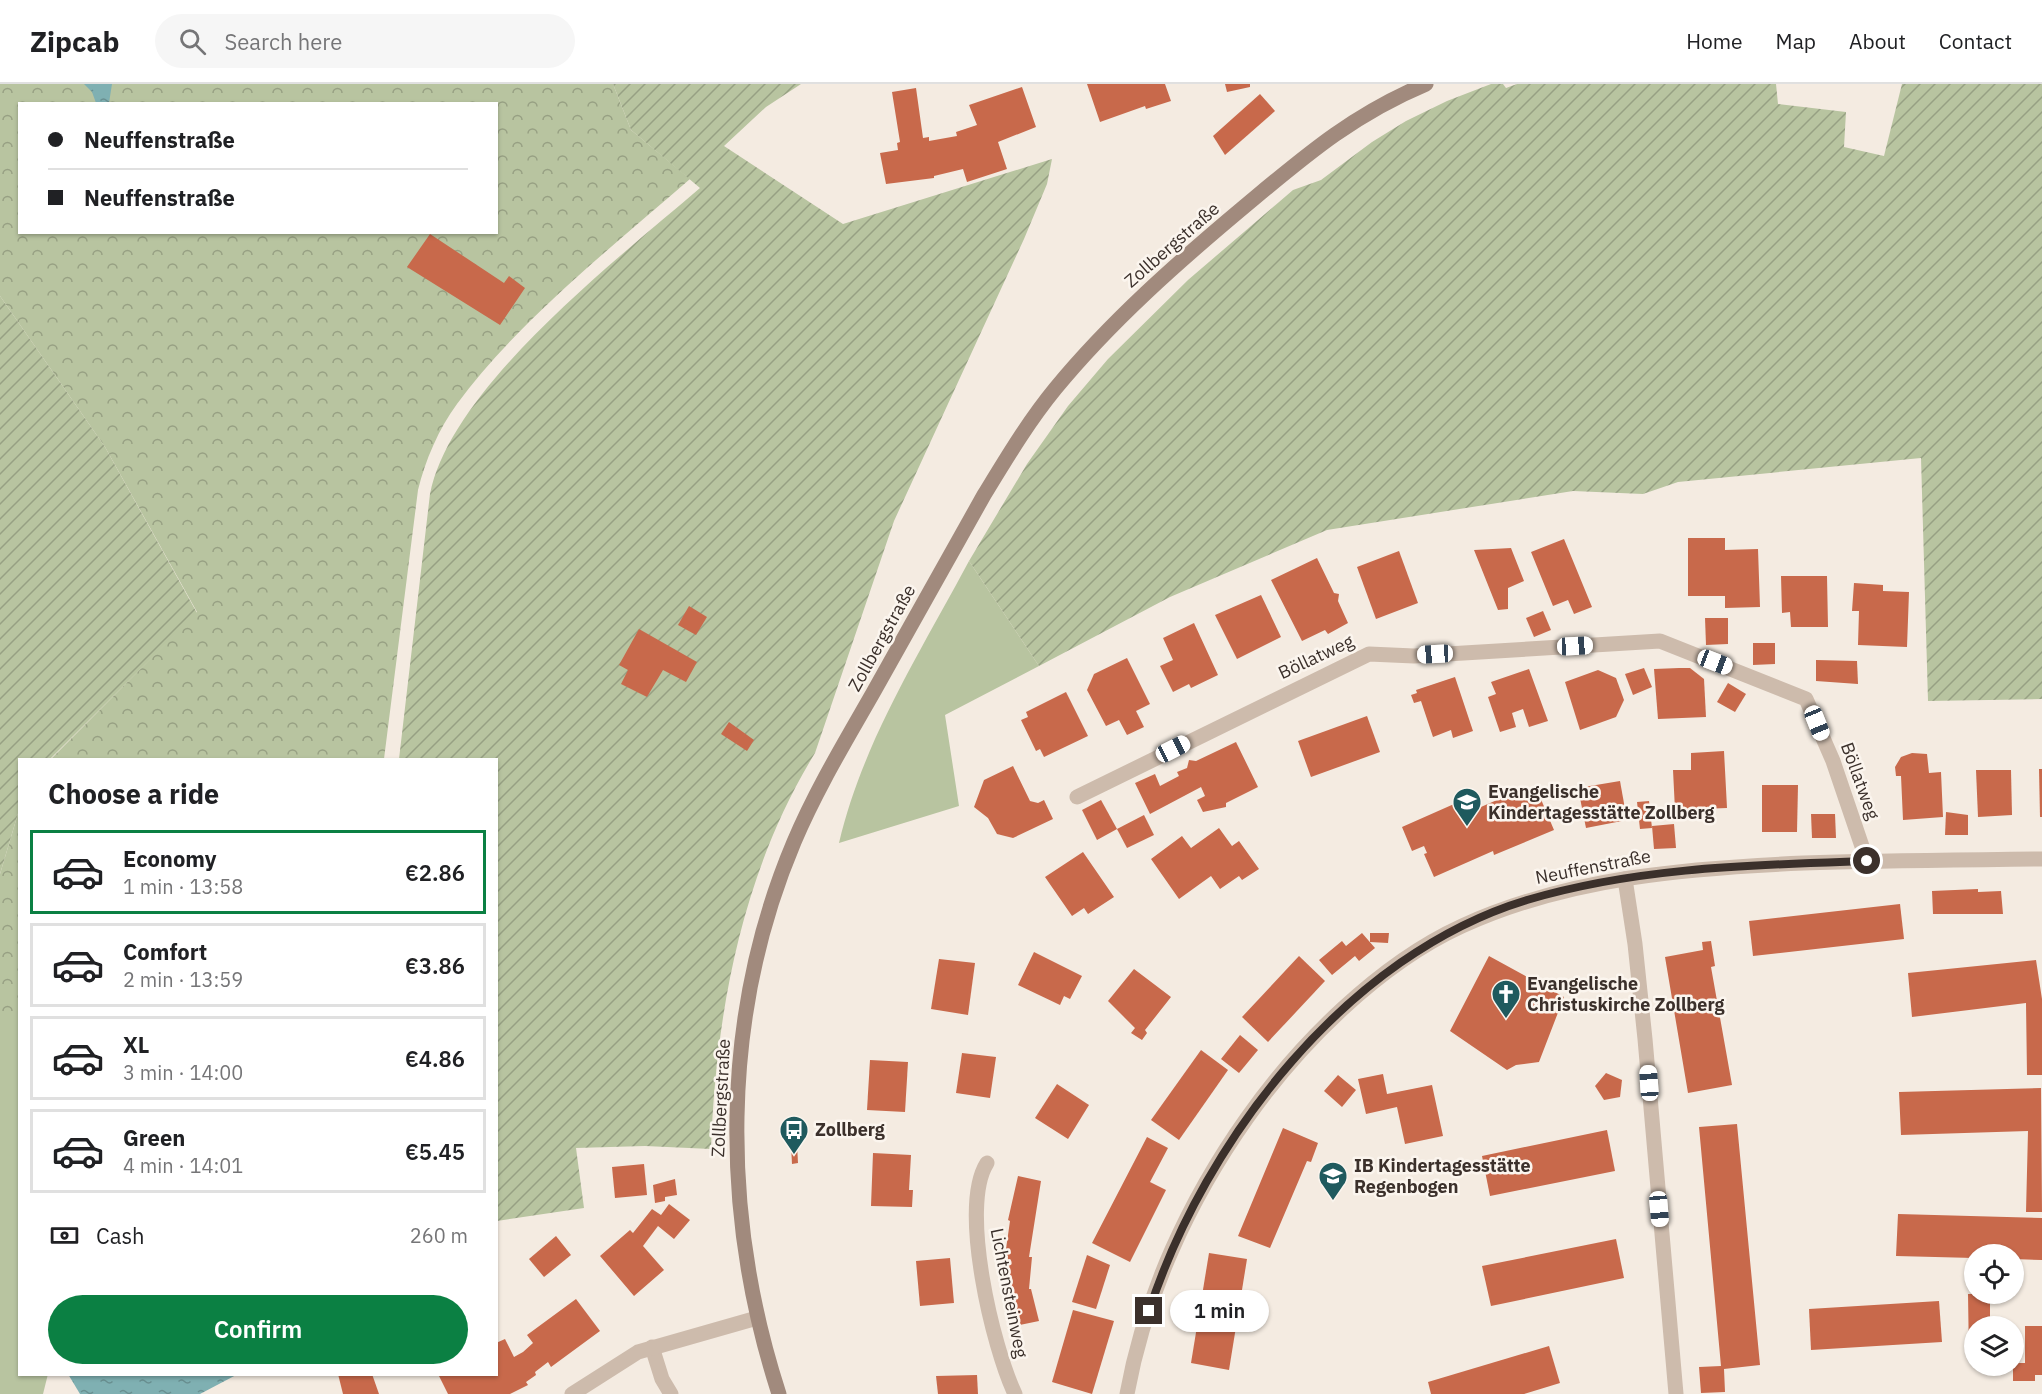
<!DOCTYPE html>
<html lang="en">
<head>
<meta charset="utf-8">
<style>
  :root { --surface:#fff; --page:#f6f6f6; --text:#202124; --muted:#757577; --line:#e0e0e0; --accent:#0b8043 }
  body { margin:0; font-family:"IBM Plex Sans",sans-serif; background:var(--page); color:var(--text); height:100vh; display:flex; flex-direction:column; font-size:22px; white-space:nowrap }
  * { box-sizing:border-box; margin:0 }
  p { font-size:20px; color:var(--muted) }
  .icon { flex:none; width:33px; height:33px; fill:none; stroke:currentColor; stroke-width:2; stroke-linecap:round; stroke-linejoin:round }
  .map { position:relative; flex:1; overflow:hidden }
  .details { position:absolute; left:18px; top:674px; width:480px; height:618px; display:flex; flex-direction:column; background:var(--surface); border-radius:0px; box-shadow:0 2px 4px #0004 }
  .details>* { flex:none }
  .top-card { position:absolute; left:18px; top:18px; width:480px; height:132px; border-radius:0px; box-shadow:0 2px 4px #0004; display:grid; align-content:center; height:132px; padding:0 30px; background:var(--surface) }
  .fabs { position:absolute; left:1964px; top:1160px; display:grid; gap:12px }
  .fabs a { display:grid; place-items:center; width:60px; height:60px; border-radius:50%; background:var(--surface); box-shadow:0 2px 4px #0004; font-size:30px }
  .end { position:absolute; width:27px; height:27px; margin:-14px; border:8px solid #3b302b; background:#fff; box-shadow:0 0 0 3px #fff }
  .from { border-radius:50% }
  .bubble { position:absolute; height:42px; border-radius:21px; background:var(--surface); box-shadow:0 2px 4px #0004; font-size:20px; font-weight:600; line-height:42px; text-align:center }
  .car { position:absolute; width:18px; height:36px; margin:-18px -9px; border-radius:8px; box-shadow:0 0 4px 2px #0007; background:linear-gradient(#fff 24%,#345 0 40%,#fff 0 76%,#345 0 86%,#fff 0) }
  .top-card b { display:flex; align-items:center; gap:21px; height:57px; font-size:22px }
  .top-card b+b { border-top:2px solid var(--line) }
  .top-card i { width:15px; height:15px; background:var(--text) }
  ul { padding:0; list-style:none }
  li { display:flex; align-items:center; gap:18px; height:84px; margin:0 12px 9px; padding:0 18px; border:3px solid var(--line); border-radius:0px }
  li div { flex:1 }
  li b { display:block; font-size:22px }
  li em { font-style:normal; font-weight:600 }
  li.active { border-color:var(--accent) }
  li>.icon { width:54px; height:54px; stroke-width:1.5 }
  h2 { padding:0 30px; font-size:27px; line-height:72px }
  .pay { display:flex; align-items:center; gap:15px; height:66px; padding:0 30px; font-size:22px }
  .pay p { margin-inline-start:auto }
  .cta { display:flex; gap:12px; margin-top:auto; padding:12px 30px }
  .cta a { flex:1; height:69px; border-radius:36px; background:var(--accent); color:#fff; font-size:24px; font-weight:600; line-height:69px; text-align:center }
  header { display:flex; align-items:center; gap:36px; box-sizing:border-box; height:84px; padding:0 30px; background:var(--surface); border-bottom:2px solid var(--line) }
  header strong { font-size:28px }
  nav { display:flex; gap:33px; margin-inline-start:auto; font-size:21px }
  .search { width:420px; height:54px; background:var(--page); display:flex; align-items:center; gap:15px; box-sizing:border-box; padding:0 21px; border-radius:33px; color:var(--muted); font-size:22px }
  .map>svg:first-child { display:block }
</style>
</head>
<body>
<header>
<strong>Zipcab</strong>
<div class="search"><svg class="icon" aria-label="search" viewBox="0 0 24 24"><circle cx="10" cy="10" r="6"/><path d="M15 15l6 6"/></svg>Search here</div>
<nav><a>Home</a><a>Map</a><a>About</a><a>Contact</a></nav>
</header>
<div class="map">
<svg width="2042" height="1310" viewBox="0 0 2042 1310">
  <defs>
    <pattern id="forest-crowns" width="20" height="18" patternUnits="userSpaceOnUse" patternTransform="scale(1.5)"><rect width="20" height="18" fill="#b8c4a0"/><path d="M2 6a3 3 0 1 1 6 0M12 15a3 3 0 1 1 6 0" fill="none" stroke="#97a083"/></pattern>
    <pattern id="garden-furrows" width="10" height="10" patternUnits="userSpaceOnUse" patternTransform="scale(1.5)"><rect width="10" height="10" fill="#b8c4a0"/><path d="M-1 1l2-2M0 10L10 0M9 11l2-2" fill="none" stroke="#97a083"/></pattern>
    <pattern id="water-ripples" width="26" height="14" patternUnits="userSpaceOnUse" patternTransform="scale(1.5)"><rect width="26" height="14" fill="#7fb0b2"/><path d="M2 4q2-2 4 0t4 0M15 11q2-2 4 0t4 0" fill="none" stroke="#699091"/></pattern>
  </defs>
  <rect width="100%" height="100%" fill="#f4ebe1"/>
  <g fill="#b8c4a0">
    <path d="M969,477L1039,582L945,631L959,722L839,759C863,657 920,569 969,477Z"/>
    <path d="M0,935H19L20,1290H48L43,1310H0Z"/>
  </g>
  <g fill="url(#forest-crowns)" fill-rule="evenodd">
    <path d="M0,0H613L631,46L690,95C612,163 518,237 457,320C439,344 425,377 418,406L384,675H51L197,528L105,363L0,212ZM20,20H496V148H20Z"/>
    <path d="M19,726V935H0V790Z"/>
  </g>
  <g fill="url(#garden-furrows)">
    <path d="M613,0H801L766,23L724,62L843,140L1052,75L1047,100L1024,155L894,437L815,669C742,788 716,927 711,1065L645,1062L576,1064L584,1124L497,1137L496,675H399L430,410C451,303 619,174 700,104L631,46Z"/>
    <path d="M1491,0H1503L1506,4L1517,0H1776L1778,20L1846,28L1844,63L1884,72L1902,0H2042V615L1928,617L1921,374L1678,398L1643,410L1573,407L1327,446L1170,513L1039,582L969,477L1027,380L1068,322L1108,275L1188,196L1293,106L1321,96L1372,58L1406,37L1447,17Z"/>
    <path d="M0,212L105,363L197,529L50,675H20L19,726L0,790Z"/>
  </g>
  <g fill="url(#water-ripples)">
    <path d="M84,0H112L109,19H96L92,8Z"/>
    <path d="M68,1290H238L200,1310H80Z"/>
  </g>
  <g fill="#c8694b">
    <path d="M1087,0H1165L1171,17L1146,25L1145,22L1100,38Z"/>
    <path d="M1225,0H1250V3L1227,8Z"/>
    <path d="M1022,3L1036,43L998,58L1007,85L967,98L963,85L934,92V94L886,100L880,69L898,66L897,59L900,58L892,8L916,4L923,54L929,53V57L957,52L956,48L977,41L969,21Z"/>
    <path d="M1260,10L1275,27L1225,71L1213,52Z"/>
    <path d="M430,150L504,199L509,192L525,204L500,241L407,183Z"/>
    <path d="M1688,454H1725V466L1758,465L1760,523L1725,524V512H1688Z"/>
    <path d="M1564,455L1592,523L1574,530L1568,516L1553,522L1531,468Z"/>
    <path d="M1511,464L1524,497L1508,504V525L1498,526L1474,466Z"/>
    <path d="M1399,467L1418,519L1376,535L1357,483Z"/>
    <path d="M1317,474L1334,509L1339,510L1338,517L1348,539L1328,550L1325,546L1302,557L1271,496Z"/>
    <path d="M1781,492H1827L1828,543H1791L1790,528L1782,529Z"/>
    <path d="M1854,499L1883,501V507L1909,508L1907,563L1858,561L1859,527H1852Z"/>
    <path d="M1261,511L1281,553L1237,575L1215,531Z"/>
    <path d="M689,522L707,533L696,551L678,541Z"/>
    <path d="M1543,527L1551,546L1534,553L1526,534Z"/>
    <path d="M1705,534H1728V560L1706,561Z"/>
    <path d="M1194,539L1218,591L1191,604L1189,600L1173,608L1160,582L1173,576L1163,554Z"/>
    <path d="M639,545L697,578L686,598L663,586L647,613L621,600L628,586L619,581Z"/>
    <path d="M1753,559H1775V580L1753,581Z"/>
    <path d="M1127,574L1150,620L1136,627L1144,643L1127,651L1119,636L1106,642L1087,606L1094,590Z"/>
    <path d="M1816,576L1857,577L1858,600L1816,597Z"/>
    <path d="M1644,584L1652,603L1633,611L1625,590Z"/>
    <path d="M1679,584H1690L1704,595L1706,633L1658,635L1654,585Z"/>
    <path d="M1529,585L1548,637L1529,643L1523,625L1512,629L1516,643L1500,648L1488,613L1496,610L1491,598Z"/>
    <path d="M1598,586L1616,594L1624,616L1616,633L1580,646L1565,598Z"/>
    <path d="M1455,593L1473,647L1453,654L1451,646L1433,653L1421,617L1414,619L1411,611L1417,609L1416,606Z"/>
    <path d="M1728,599L1746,610L1735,628L1717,618Z"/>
    <path d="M1066,608L1088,652L1044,673L1040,665L1036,667L1021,636L1028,633L1026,628Z"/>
    <path d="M1367,632L1380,668L1311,693L1298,657Z"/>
    <path d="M729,638L754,656L747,667L721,650Z"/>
    <path d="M1236,658L1258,703L1226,719V723L1203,728L1197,716L1205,712L1201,703L1150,730L1135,699L1155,690L1160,702L1179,692L1177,688L1187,684L1189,676L1196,677Z"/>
    <path d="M1724,667L1727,724L1675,726L1673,686H1691V669Z"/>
    <path d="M1912,669L1927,670L1929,689L1941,688L1943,733L1903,736L1901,692H1896L1895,683L1901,673Z"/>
    <path d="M1013,682L1030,717L1038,719L1044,716L1053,735L1013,754L997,750L988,734L974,723L984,696Z"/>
    <path d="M2039,685H2042V733H2040Z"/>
    <path d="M1976,686H2011L2012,731L1978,733Z"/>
    <path d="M1620,697L1627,736L1586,744L1578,704Z"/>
    <path d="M1762,701H1798L1797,748H1762Z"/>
    <path d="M1527,703L1532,717L1540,713L1554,746L1494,771L1493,767L1434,793L1424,770L1427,769L1424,762L1412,767L1402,743L1454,720L1460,732Z"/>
    <path d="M1101,716L1117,745L1097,756L1082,726Z"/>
    <path d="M1649,717L1652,744L1640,745L1637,718Z"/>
    <path d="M1946,728L1968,731V751H1945Z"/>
    <path d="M1811,730H1835L1836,754H1812Z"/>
    <path d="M1144,731L1154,751L1127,764L1117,745Z"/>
    <path d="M1674,740L1676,764L1654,765L1652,742Z"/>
    <path d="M1219,744L1232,762L1239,757L1259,785L1242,796L1239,792L1220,805L1211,792L1179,815L1151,775L1182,752L1191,764Z"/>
    <path d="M1083,768L1114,813L1088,830L1084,824L1072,832L1045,793Z"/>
    <path d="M1978,805V808L2001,807L2003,830H1933L1932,807Z"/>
    <path d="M1900,820L1904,855L1753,872L1749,837Z"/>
    <path d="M1362,849L1375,864L1359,877L1355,872L1332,891L1319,876L1342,857L1346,862Z"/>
    <path d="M1370,849H1389L1388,859L1370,858Z"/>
    <path d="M1711,857L1715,882L1711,883L1732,1001L1688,1009L1665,873L1703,866L1702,858Z"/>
    <path d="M1034,868L1082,892L1070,915L1064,912L1060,921L1018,901Z"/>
    <path d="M1299,872L1325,897L1268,958L1242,933Z"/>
    <path d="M1489,872L1564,913L1539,978L1516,981L1507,986L1450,947Z"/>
    <path d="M939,875L975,879L968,931L931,925Z"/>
    <path d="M2036,876L2042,915V991H2027L2026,919L1912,933L1908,889Z"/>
    <path d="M1134,885L1171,913L1145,946L1147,949L1142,956L1131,949L1135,944L1108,917Z"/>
    <path d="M1240,951L1258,966L1239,989L1221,975Z"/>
    <path d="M1201,966L1228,986L1179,1056L1151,1036Z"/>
    <path d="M962,969L996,973L990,1014L956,1009Z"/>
    <path d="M870,976L908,978L905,1028L867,1026Z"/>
    <path d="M1606,989L1622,996L1620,1013L1604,1016L1595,1002Z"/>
    <path d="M1383,990L1387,1010L1432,1001L1443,1052L1405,1060L1397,1023L1366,1030L1358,995Z"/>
    <path d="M1338,991L1356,1006L1342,1023L1324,1007Z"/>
    <path d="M1057,1000L1089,1021L1068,1055L1035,1034Z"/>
    <path d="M2041,1004L2042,1128H2026L2028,1047L1901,1051L1899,1008Z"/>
    <path d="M1737,1040L1760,1281L1724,1285L1725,1308L1701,1309L1699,1283L1721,1282L1699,1043Z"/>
    <path d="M1283,1044L1318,1059L1311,1078L1307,1077L1270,1164L1238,1152Z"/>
    <path d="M1607,1046L1615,1087L1490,1112L1482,1072Z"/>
    <path d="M1147,1053L1168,1064L1150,1098L1166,1106L1130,1178L1092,1159Z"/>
    <path d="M791,1061H797L798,1079L792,1080Z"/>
    <path d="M873,1069L911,1071L909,1106H913L912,1123L871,1122Z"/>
    <path d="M644,1080L647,1111L615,1114L612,1083Z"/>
    <path d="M1018,1092L1041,1097L1029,1173H1032L1029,1205H1031L1039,1237L1015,1242L1009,1207H1005L1008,1172H1005L1010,1137L1008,1136Z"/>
    <path d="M675,1095L677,1111L665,1113V1117L655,1119L653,1101Z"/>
    <path d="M669,1120L690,1136L674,1155L658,1142L643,1162L664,1186L634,1212L600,1172L630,1146L633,1149L652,1125L661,1131Z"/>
    <path d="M1898,1130L2042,1134V1176L2013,1175V1170H1974V1174L1896,1172Z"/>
    <path d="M556,1152L571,1171L544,1193L529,1175Z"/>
    <path d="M1616,1155L1624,1194L1491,1222L1482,1182Z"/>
    <path d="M1209,1169L1247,1175L1229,1286L1191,1279Z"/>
    <path d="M1087,1171L1110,1181L1096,1225L1072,1218Z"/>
    <path d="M950,1174L954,1219L920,1222L916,1177Z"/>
    <path d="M1968,1210H1990V1242H1974V1274H1969Z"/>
    <path d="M576,1215L600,1247L551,1283L548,1278L535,1288L536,1291L526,1298L528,1301L510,1310H448L438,1290H496V1259L505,1255L514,1273L523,1268L533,1259L527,1251Z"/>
    <path d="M1939,1217L1942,1258L1811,1266L1809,1225Z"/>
    <path d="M1073,1226L1114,1237L1092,1310L1052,1298Z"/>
    <path d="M2025,1242H2042V1291H2035V1297H2013V1279H2025Z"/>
    <path d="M1549,1262L1560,1299L1524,1310H1431L1428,1298Z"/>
    <path d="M338,1290H372L379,1310H343Z"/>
    <path d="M977,1291L978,1310H938L936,1292Z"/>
  </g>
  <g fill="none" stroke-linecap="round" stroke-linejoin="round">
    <g stroke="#cdbbac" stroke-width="15">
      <path d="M1077,713L1369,570L1414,572L1660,557L1806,615L1833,677L1867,777"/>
      <path d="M1625,795L1635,860L1645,955L1676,1310"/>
      <path d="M987,1079C959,1123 993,1264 1015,1310"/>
      <path d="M652,1263L662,1295L671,1310"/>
      <path d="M572,1310L638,1268L757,1234"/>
      <path d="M1127,1310C1145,1211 1189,1116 1247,1034C1299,960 1379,880 1462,842C1569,793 1689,784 1804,779C1884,776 1963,776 2042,775"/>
    </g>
    <path stroke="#a18a7d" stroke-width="15" d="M779,1310C721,1131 720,933 794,758C816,706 845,658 873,609C910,543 947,477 984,411C1006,375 1028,338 1055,305C1111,237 1178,178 1245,122C1305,72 1352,31 1426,0"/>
  </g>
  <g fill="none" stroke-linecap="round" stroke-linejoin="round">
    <path stroke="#3b302b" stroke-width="8" d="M1149,1227C1205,1055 1348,870 1527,816C1638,783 1753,781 1867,777"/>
  </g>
  <defs>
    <g id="school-pin" transform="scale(1.5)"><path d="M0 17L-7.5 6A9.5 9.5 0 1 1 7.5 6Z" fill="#1f5a5e" stroke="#fbf5ee"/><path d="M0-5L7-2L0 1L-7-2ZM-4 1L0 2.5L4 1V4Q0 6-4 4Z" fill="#fff"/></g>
    <g id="church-pin" transform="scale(1.5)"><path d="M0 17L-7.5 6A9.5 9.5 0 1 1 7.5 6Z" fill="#1f5a5e" stroke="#fbf5ee"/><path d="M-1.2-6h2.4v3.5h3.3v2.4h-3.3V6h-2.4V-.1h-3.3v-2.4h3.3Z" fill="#fff"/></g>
    <g id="bus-pin" transform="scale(1.5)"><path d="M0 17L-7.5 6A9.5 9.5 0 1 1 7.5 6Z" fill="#1f5a5e" stroke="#fbf5ee"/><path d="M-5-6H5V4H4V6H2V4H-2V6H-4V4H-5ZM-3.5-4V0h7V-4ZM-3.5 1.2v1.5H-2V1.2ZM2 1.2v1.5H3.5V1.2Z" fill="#fff"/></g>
  </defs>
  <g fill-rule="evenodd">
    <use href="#school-pin" x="1467" y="718"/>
    <use href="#church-pin" x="1506" y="910"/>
    <use href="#bus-pin" x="794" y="1046"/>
    <use href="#school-pin" x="1333" y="1092"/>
  </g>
  <g text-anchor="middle" stroke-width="5" stroke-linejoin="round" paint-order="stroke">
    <g font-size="18" fill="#3b302b" stroke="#fbf5ee">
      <text transform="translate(1172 161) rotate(-41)" y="6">Zollbergstraße</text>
      <text transform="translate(882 554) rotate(-61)" y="6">Zollbergstraße</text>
      <text transform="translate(1316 573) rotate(-25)" y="6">Böllatweg</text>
      <text transform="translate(1860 697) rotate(70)" y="6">Böllatweg</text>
      <text transform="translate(1593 783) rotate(-11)" y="6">Neuffenstraße</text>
      <text transform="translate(721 1014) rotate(-87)" y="6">Zollbergstraße</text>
      <text transform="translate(1009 1209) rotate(79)" y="6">Lichtensteinweg</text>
    </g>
    <g font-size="18" font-weight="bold" fill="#3b302b" stroke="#fbf5ee" text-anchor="start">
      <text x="1488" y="714">Evangelische<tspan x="1488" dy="21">Kindertagesstätte Zollberg</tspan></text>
      <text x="1527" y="906">Evangelische<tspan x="1527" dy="21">Christuskirche Zollberg</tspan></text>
      <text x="815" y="1052">Zollberg</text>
      <text x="1354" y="1088">IB Kindertagesstätte<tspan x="1354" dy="21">Regenbogen</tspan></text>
    </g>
  </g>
</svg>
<div class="fabs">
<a><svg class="icon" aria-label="locate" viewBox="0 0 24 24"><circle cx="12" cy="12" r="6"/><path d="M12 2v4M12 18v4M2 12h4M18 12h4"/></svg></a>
<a><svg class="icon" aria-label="layers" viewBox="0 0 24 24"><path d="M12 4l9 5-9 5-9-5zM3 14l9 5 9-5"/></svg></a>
</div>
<i class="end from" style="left:1867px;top:777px"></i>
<i class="end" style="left:1149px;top:1227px"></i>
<div class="bubble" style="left:1170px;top:1206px;width:99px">1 min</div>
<i class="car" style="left:1575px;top:562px;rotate:87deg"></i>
<i class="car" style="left:1435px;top:570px;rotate:267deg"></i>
<i class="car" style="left:1715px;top:578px;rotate:111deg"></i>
<i class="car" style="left:1817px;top:639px;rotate:158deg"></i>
<i class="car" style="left:1173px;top:665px;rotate:63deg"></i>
<i class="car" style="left:1649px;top:999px;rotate:356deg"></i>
<i class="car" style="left:1659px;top:1125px;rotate:175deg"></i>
<div class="top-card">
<b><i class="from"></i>Neuffenstraße</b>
<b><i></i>Neuffenstraße</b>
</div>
<section class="details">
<h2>Choose a ride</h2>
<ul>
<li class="active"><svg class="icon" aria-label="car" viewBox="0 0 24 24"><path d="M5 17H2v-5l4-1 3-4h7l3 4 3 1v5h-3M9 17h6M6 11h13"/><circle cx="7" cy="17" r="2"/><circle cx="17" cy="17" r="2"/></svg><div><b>Economy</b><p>1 min · 13:58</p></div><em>€2.86</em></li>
<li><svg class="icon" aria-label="car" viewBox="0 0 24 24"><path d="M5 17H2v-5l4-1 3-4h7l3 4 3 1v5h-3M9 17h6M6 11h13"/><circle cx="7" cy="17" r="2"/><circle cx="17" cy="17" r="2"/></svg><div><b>Comfort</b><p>2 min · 13:59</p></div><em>€3.86</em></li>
<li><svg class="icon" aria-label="car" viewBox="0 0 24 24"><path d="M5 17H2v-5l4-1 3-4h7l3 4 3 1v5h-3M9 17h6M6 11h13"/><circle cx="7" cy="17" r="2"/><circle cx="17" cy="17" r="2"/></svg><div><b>XL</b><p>3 min · 14:00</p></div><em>€4.86</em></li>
<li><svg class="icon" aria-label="car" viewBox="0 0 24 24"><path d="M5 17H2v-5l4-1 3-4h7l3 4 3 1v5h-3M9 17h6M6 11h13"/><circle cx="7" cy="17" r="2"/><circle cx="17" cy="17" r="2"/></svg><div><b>Green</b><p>4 min · 14:01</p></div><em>€5.45</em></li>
</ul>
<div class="pay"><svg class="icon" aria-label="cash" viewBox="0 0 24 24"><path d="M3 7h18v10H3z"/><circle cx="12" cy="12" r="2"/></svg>Cash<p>260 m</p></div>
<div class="cta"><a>Confirm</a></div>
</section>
</div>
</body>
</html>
